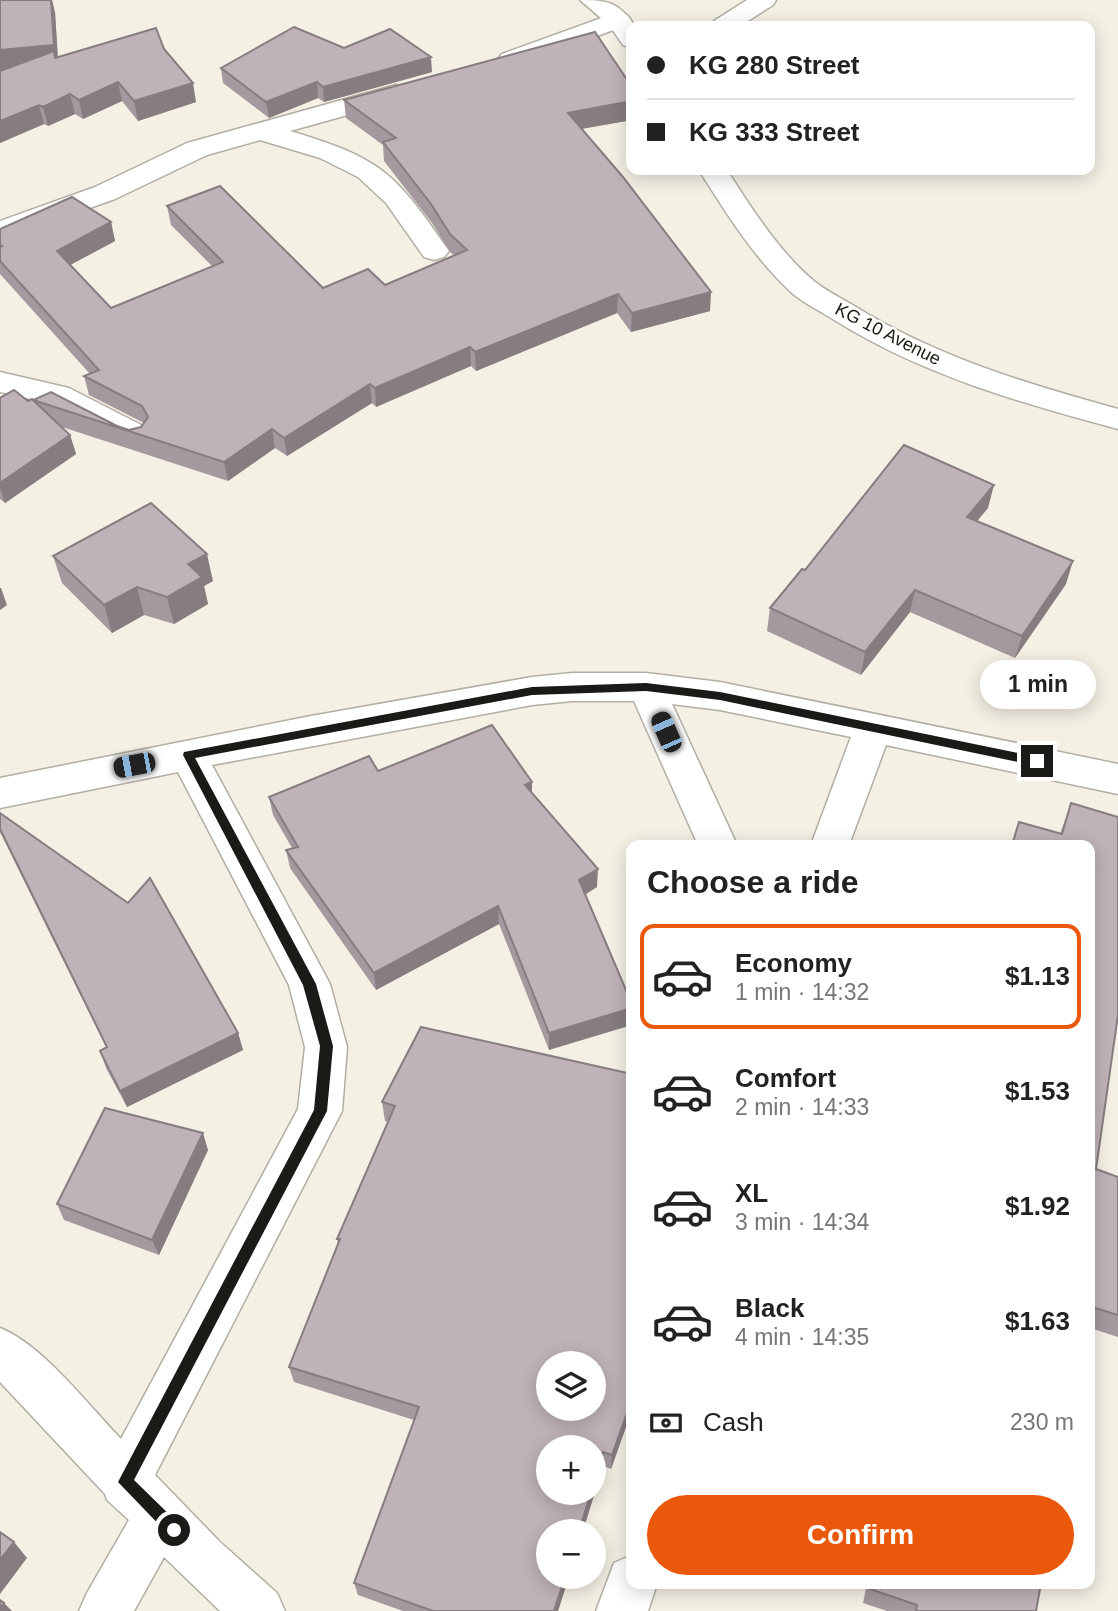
<!DOCTYPE html>
<html lang="en">
<head>
<meta charset="utf-8">
<style>
  :root { --surface:#fff; --page:#f2f2f2; --text:#222; --muted:#767676; --line:#e0e0e0; --accent:#ea580c }
  body { margin:0; font-family:Helvetica,sans-serif; background:var(--page); color:var(--text); height:100vh; display:flex; flex-direction:column; font-size:26px; white-space:nowrap }
  * { box-sizing:border-box; margin:0 }
  p { font-size:23px; color:var(--muted) }
  .icon { flex:none; width:38px; height:38px; fill:none; stroke:currentColor; stroke-width:2; stroke-linecap:round; stroke-linejoin:round }
  .map { position:relative; flex:1; overflow:hidden }
  .details { position:absolute; left:626px; top:840px; width:469px; height:749px; display:flex; flex-direction:column; background:var(--surface); border-radius:14px; box-shadow:0 4px 18px #0003 }
  .details>* { flex:none }
  .banner { position:absolute; left:626px; top:21px; width:469px; height:154px; border-radius:14px; box-shadow:0 4px 18px #0003; display:grid; align-content:center; height:154px; padding:0 21px; background:var(--surface) }
  .fabs { position:absolute; left:536px; top:1351px; display:grid; gap:14px }
  .fabs a { display:grid; place-items:center; width:70px; height:70px; border-radius:50%; background:var(--surface); box-shadow:0 4px 18px #0003; font-size:35px }
  .end { position:absolute; width:32px; height:32px; margin:-16px; border:9px solid #1b1a16; background:#fff; box-shadow:0 0 0 4px #fff }
  .from { border-radius:50% }
  .bubble { position:absolute; height:49px; border-radius:24px; background:var(--surface); box-shadow:0 4px 18px #0003; font-size:23px; font-weight:800; line-height:49px; text-align:center }
  .car { position:absolute; width:21px; height:42px; margin:-21px -10px; border-radius:9px; box-shadow:0 0 5px 2px #0007; background:linear-gradient(#222 24%,#8ab4d8 0 40%,#222 0 76%,#8ab4d8 0 86%,#222 0) }
  .banner b { display:flex; align-items:center; gap:24px; height:66px; font-size:26px }
  .banner b+b { border-top:2px solid var(--line) }
  .banner i { width:18px; height:18px; background:var(--text) }
  ul { padding:0; list-style:none }
  li { display:flex; align-items:center; gap:21px; height:105px; margin:0 14px 10px; padding:0 7px; border:4px solid transparent; border-radius:14px }
  li div { flex:1 }
  li b { display:block; font-size:26px }
  li em { font-style:normal; font-weight:800 }
  li.active { border-color:var(--accent) }
  li>.icon { width:63px; height:63px; stroke-width:1.5 }
  h2 { padding:0 21px; font-size:32px; line-height:84px }
  .pay { display:flex; align-items:center; gap:18px; height:77px; padding:0 21px; font-size:26px }
  .pay p { margin-inline-start:auto }
  .primary-button { display:flex; gap:14px; margin-top:auto; padding:14px 21px }
  .primary-button a { flex:1; height:80px; border-radius:42px; background:var(--accent); color:#fff; font-size:28px; font-weight:800; line-height:80px; text-align:center }
  .map>svg:first-child { display:block }
</style>
</head>
<body>
<div class="map">
<svg width="1118" height="1611" viewBox="0 0 1118 1611">
  <rect width="100%" height="100%" fill="#f4f0e4"/>
  <g fill="none" stroke-linecap="round" stroke-linejoin="round">
    <g stroke="#b2aea3" stroke-width="3">
      <g id="street">
        <path d="M747,0H776L773,5L740,26H711L714,21Z"/>
        <path d="M618,12L627,15L631,20L627,25L520,64L511,67L502,64L498,59L502,54Z"/>
        <path d="M396,85L405,87L409,93L405,99L290,131C383,159 394,172 449,251L444,257L434,260L424,257L386,203L358,177L320,158L260,140L207,155L115,199L0,240V221L95,187L187,143Z"/>
        <path d="M0,372L69,388L145,427L150,435L145,443L134,446L123,443L48,403L0,392Z"/>
        <path d="M572,673H646L720,682L1118,764V794L886,745L849,845H811L851,737L720,710L672,704L737,845H698L634,701H572L532,705L212,765L330,984L347,1047L342,1111L155,1475L220,1542L277,1593L285,1611H220L164,1557L134,1611H79L87,1593L129,1520L107,1500L105,1494L0,1382V1328C43,1345 88,1405 121,1439L298,1109L305,1047L289,985L178,772L0,808V778L311,716L532,677Z"/>
        <path d="M632,1555V1584H657L648,1611H596L614,1563Z"/>
      </g>
    </g>
    <g stroke="#b2aea3" stroke-width="3">
      <g id="secondary">
        <path d="M580,0C608,0 618,2 635,26H632V48L623,45L609,25Z"/>
        <path d="M699,170H727C752,209 779,252 815,282C828,292 843,299 856,307C937,357 1027,384 1118,409V429C1021,403 923,375 836,321C822,312 805,304 792,293C754,258 726,213 699,170Z"/>
      </g>
    </g>
    <use href="#street" fill="#fff" fill-rule="evenodd"/>
    <use href="#secondary" fill="#fff" fill-rule="evenodd"/>
  </g>
  <g fill="#a4999e">
    <path d="M0,0L55,12L58,57L164,49L196,102L138,121L122,101L83,119L75,114L48,126L44,124L0,143V71L4,70H0Z"/>
    <path d="M344,48L432,72L324,102L318,98L269,118L223,83L221,68Z"/>
    <path d="M344,100L632,120L582,129L710,311L631,332L617,313L476,371L471,366L376,407L372,403L287,456L275,448L228,481L62,427L70,435L76,454L5,503L0,499V398L28,401L32,399L129,430L141,427L144,423L89,395L84,376L90,374L0,274V229L111,222L115,241L70,265L111,308L212,266L171,225L167,206L323,288L385,285L454,255L451,253L432,223L384,161L383,145L346,118Z"/>
    <path d="M988,508L977,521L1066,584L1015,658L910,612L861,675L767,631L770,608L805,570Z"/>
    <path d="M53,556L213,581L204,586L208,604L174,624L144,615L112,633L62,583Z"/>
    <path d="M378,771L532,782V793L597,887L585,895L549,1050L499,924L376,990L290,868L286,850L292,848L273,815L269,797Z"/>
    <path d="M1071,803L1118,817V1024L1117,1023L1096,1169L1118,1177V1337L1090,1328V845H1011L1019,822L1060,834Z"/>
    <path d="M0,813L238,1033L243,1050L127,1107L106,1068L100,1051L106,1047L0,832Z"/>
    <path d="M421,1027L632,1410L611,1469L603,1466L558,1611H403L358,1595L354,1583L414,1420L294,1382L289,1367L338,1244L337,1239L388,1122L385,1121L382,1102Z"/>
    <path d="M208,1150L159,1255L64,1220L57,1204Z"/>
    <path d="M867,1584H1041L1036,1611H887L863,1603Z"/>
  </g>
  <g fill="#867d81">
    <path d="M51,0H52L55,12L58,64L0,70V50Z"/>
    <path d="M431,57L432,72L324,102L323,87Z"/>
    <path d="M118,82L122,101L83,119L79,100Z"/>
    <path d="M317,82L318,98L269,118L266,102Z"/>
    <path d="M193,83L196,102L138,121L134,101Z"/>
    <path d="M70,94L75,114L48,126L43,107Z"/>
    <path d="M632,101V120L568,131V113Z"/>
    <path d="M39,105L44,124L0,143V121Z"/>
    <path d="M111,222L115,241L61,270L57,251Z"/>
    <path d="M711,292L710,311L631,332L632,313Z"/>
    <path d="M618,294L617,313L476,371L475,352Z"/>
    <path d="M470,347L471,366L376,407L375,388Z"/>
    <path d="M370,384L372,403L287,456L284,438Z"/>
    <path d="M272,429L275,448L228,481L224,462Z"/>
    <path d="M70,435L76,454L5,503L0,488V483Z"/>
    <path d="M994,485L988,508L961,540L967,517Z"/>
    <path d="M207,554L213,581L204,586L208,604L174,624L167,597L188,564Z"/>
    <path d="M1073,561L1066,584L1015,658L1022,636Z"/>
    <path d="M137,587L144,615L112,633L104,605Z"/>
    <path d="M0,588H1L7,605L0,610Z"/>
    <path d="M915,590L910,612L861,675L865,652Z"/>
    <path d="M532,782V801L525,785Z"/>
    <path d="M598,869L597,887L578,898L579,880Z"/>
    <path d="M498,906L499,924L376,990L374,973Z"/>
    <path d="M632,1008V1025L549,1050V1033Z"/>
    <path d="M238,1033L243,1050L127,1107L120,1091Z"/>
    <path d="M203,1133L208,1150L159,1255L152,1240Z"/>
    <path d="M632,1399V1410L611,1469L612,1455Z"/>
    <path d="M603,1452V1466L583,1531H579L591,1493H593V1485Z"/>
    <path d="M14,1542L27,1558L0,1594V1560Z"/>
    <path d="M565,1577H569L558,1611H554Z"/>
    <path d="M4,1603L12,1611H0V1609Z"/>
  </g>
  <g fill="#bfb2b8" stroke="#867d81" stroke-width="2" fill-rule="evenodd">
    <path d="M0,0H51L54,45L0,50Z"/>
    <path d="M294,27L344,48L390,29L431,57L323,87L317,82L266,102L221,68Z"/>
    <path d="M156,28L164,49L193,83L134,101L118,82L79,100L70,94L43,107L39,105L0,121V71L54,51L55,58Z"/>
    <path d="M595,32L632,87V101L568,113L623,177L711,292L632,313L618,294L475,352L470,347L375,388L370,384L284,438L272,429L224,462L33,400L51,392L117,426L129,430L141,427L148,417L142,406L84,376L99,370L0,261V247L2,246L0,245V229L72,197L111,222L57,251L111,308L223,262L167,206L220,186L323,288L368,269L385,285L467,250L450,234L431,204L383,142L396,138L344,100Z"/>
    <path d="M14,390L28,401L32,399L70,435L0,483V398Z"/>
    <path d="M904,445L994,485L967,517L1073,561L1022,636L915,590L865,652L770,608L802,569L805,570Z"/>
    <path d="M151,503L207,554L188,564L202,577L167,597L137,587L104,605L53,556Z"/>
    <path d="M492,725L532,782L525,785L598,869L579,880L632,1004V1008L549,1033L498,906L374,973L286,850L298,847L269,797L369,756L378,771Z"/>
    <path d="M1071,803L1118,817V1015L1096,1169L1118,1177V1315L1092,1307L1090,1312V845H1012L1019,822L1062,834Z"/>
    <path d="M0,813L128,903L150,878L238,1033L120,1091L100,1051L107,1047L0,829Z"/>
    <path d="M421,1027L632,1074V1339L631,1342H632V1399L612,1455L603,1452L593,1485V1447H548V1493H591L579,1531H548V1577H565L554,1611H433L354,1583L419,1407L289,1367L340,1239H337L395,1106L382,1102ZM548,1363H593V1409H548Z"/>
    <path d="M105,1108L203,1133L152,1240L57,1204Z"/>
    <path d="M0,1532L14,1542L0,1560Z"/>
    <path d="M871,1584H1041L1036,1611H916L917,1605L870,1589Z"/>
    <path d="M0,1600L4,1603L0,1609Z"/>
  </g>
  <path fill="#1b1a16" d="M646,683L720,692L1037,757L1042,761L1037,766L720,700L646,691L532,695L195,758L316,984L333,1046L327,1111L134,1480L180,1525L182,1530L180,1535L174,1538L169,1535L118,1482L314,1110L320,1046L303,985L183,755L184,752L532,687Z"/>
  <g text-anchor="middle" stroke-width="5" stroke-linejoin="round" paint-order="stroke">
    <g font-size="18" fill="#1b1a16" stroke="#fffdf9">
      <text transform="translate(888 334) rotate(27)" y="6">KG 10 Avenue</text>
    </g>
  </g>
</svg>
<div class="fabs">
<a><svg class="icon" aria-label="layers" viewBox="0 0 24 24"><path d="M12 4l9 5-9 5-9-5zM3 14l9 5 9-5"/></svg></a>
<a>+</a>
<a>−</a>
</div>
<i class="end from" style="left:174px;top:1530px"></i>
<i class="end" style="left:1037px;top:761px"></i>
<div class="bubble" style="left:980px;top:660px;width:116px">1 min</div>
<i class="car" style="left:666px;top:732px;rotate:336deg"></i>
<i class="car" style="left:134px;top:765px;rotate:259deg"></i>
<div class="banner">
<b><i class="from"></i>KG 280 Street</b>
<b><i></i>KG 333 Street</b>
</div>
<section class="details">
<h2>Choose a ride</h2>
<ul>
<li class="active"><svg class="icon" aria-label="car" viewBox="0 0 24 24"><path d="M5 17H2v-5l4-1 3-4h7l3 4 3 1v5h-3M9 17h6M6 11h13"/><circle cx="7" cy="17" r="2"/><circle cx="17" cy="17" r="2"/></svg><div><b>Economy</b><p>1 min · 14:32</p></div><em>$1.13</em></li>
<li><svg class="icon" aria-label="car" viewBox="0 0 24 24"><path d="M5 17H2v-5l4-1 3-4h7l3 4 3 1v5h-3M9 17h6M6 11h13"/><circle cx="7" cy="17" r="2"/><circle cx="17" cy="17" r="2"/></svg><div><b>Comfort</b><p>2 min · 14:33</p></div><em>$1.53</em></li>
<li><svg class="icon" aria-label="car" viewBox="0 0 24 24"><path d="M5 17H2v-5l4-1 3-4h7l3 4 3 1v5h-3M9 17h6M6 11h13"/><circle cx="7" cy="17" r="2"/><circle cx="17" cy="17" r="2"/></svg><div><b>XL</b><p>3 min · 14:34</p></div><em>$1.92</em></li>
<li><svg class="icon" aria-label="car" viewBox="0 0 24 24"><path d="M5 17H2v-5l4-1 3-4h7l3 4 3 1v5h-3M9 17h6M6 11h13"/><circle cx="7" cy="17" r="2"/><circle cx="17" cy="17" r="2"/></svg><div><b>Black</b><p>4 min · 14:35</p></div><em>$1.63</em></li>
</ul>
<div class="pay"><svg class="icon" aria-label="cash" viewBox="0 0 24 24"><path d="M3 7h18v10H3z"/><circle cx="12" cy="12" r="2"/></svg>Cash<p>230 m</p></div>
<div class="primary-button"><a>Confirm</a></div>
</section>
</div>
</body>
</html>
